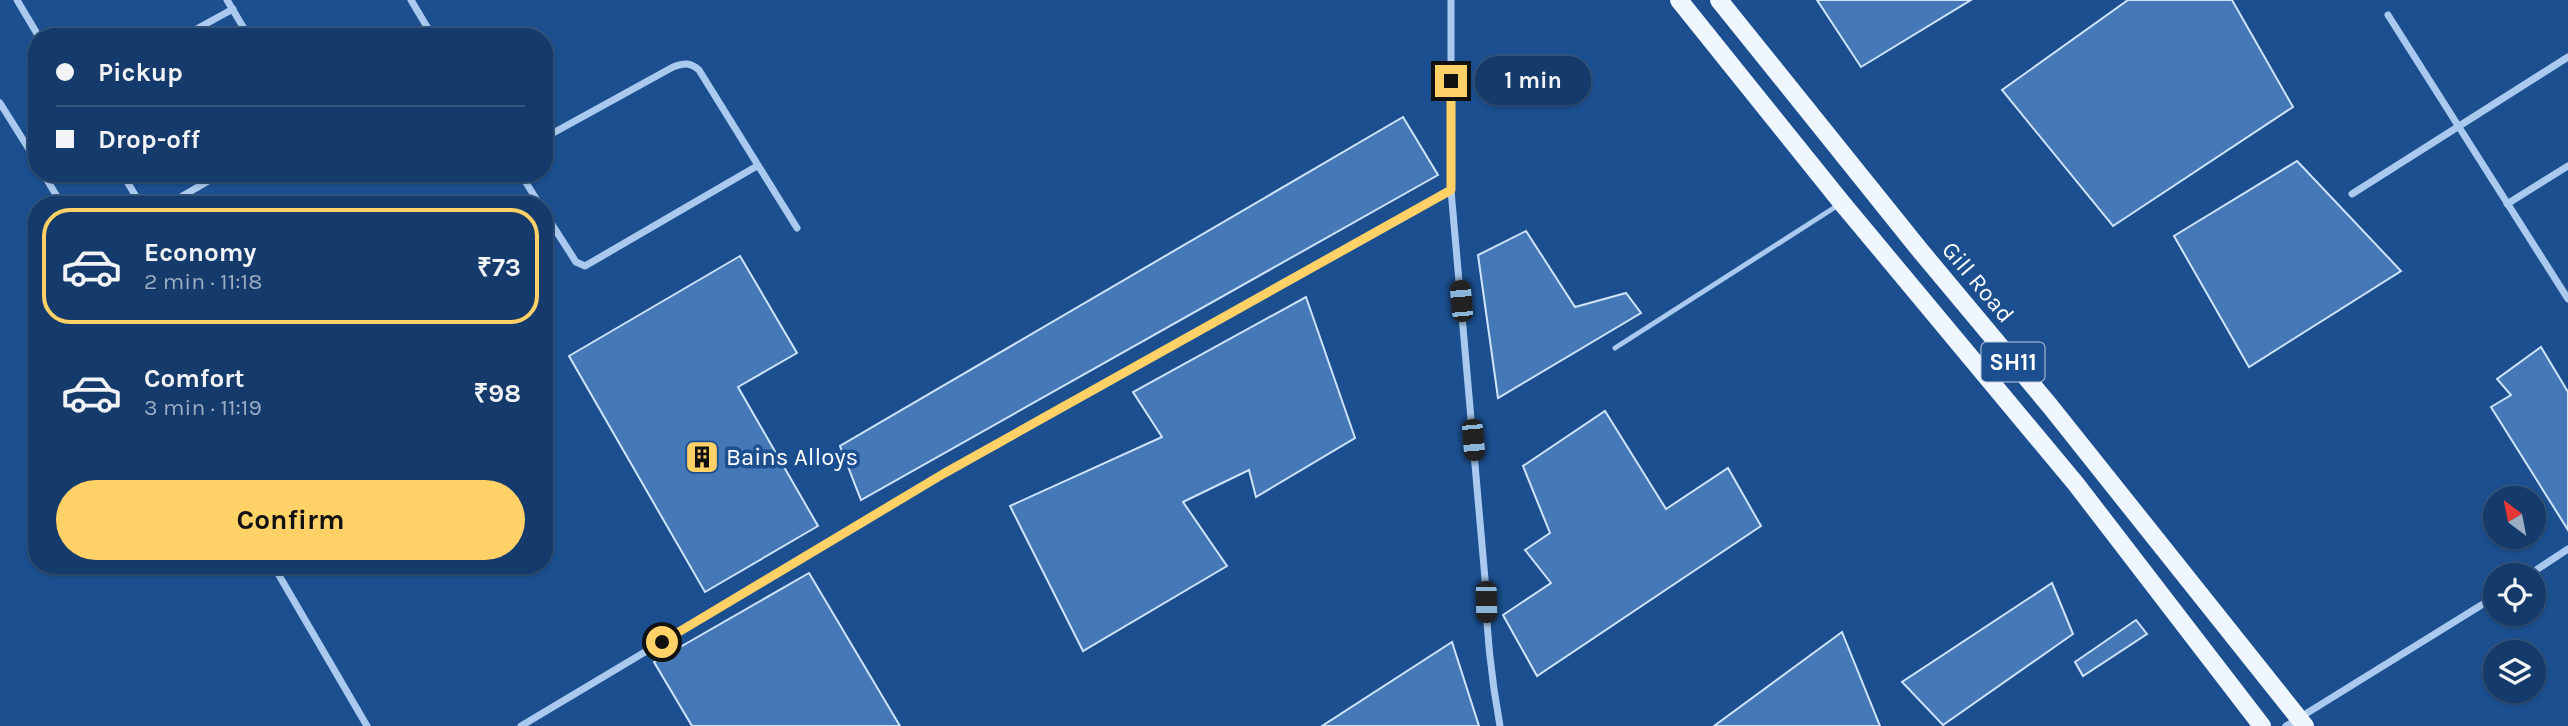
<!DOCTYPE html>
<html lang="en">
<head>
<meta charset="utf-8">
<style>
  :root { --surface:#143b6b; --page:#214673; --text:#f1f3f6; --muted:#9dadc1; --line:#33557e; --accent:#ffd166 }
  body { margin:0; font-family:Karla,sans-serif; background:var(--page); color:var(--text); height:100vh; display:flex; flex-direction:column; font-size:26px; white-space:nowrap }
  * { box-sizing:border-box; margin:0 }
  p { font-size:23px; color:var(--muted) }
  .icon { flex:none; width:38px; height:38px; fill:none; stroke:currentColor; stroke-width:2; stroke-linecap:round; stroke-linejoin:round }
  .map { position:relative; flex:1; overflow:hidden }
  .sheet { position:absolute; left:28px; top:196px; width:525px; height:378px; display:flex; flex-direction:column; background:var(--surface); border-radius:28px; box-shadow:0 2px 5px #0004,0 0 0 2px var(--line) }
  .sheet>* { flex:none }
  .top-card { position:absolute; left:28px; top:28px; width:525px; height:154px; border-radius:28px; box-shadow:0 2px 5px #0004,0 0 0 2px var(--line); display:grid; align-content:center; height:154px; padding:0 28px; background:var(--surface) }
  .needle { width:46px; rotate:328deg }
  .fabs { position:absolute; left:2483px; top:486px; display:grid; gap:14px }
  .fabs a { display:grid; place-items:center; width:63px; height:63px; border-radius:50%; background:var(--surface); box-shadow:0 2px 5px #0004,0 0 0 2px var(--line); font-size:35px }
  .end { position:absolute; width:32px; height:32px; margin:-16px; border:9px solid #ffd166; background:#111; box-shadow:0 0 0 4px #111 }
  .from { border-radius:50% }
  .bubble { position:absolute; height:49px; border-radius:24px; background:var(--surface); box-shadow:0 2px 5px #0004,0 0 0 2px var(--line); font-size:23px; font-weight:700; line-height:49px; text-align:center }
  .car { position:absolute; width:21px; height:42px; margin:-21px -10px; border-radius:9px; box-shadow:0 0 5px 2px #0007; background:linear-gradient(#222 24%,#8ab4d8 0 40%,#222 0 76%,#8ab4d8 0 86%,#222 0) }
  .top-card b { display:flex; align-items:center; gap:24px; height:66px; font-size:26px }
  .top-card b+b { border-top:2px solid var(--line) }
  .top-card i { width:18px; height:18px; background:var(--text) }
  ul { padding:12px 0 0; list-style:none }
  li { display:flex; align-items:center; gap:21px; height:116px; margin:0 14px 10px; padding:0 14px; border:4px solid transparent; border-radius:28px }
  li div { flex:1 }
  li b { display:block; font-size:26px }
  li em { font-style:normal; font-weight:700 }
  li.selected { border-color:var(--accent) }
  li>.icon { width:63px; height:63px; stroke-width:1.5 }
  .primary-button { display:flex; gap:14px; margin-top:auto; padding:14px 28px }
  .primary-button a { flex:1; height:80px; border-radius:42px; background:var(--accent); color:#111; font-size:28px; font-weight:700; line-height:80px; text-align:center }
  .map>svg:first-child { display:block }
</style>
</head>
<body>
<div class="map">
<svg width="2568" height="726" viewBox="0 0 2568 726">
  <rect width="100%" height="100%" fill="#1b4f8f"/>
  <g fill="#4478b7" stroke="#cfe3fa" stroke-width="2">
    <path d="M1817,0H1971L1861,67Z"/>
    <path d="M2128,0H2232L2293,107L2113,226L2002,90Z"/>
    <path d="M1403,117L1438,175L861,500L840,446Z"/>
    <path d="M2297,161L2401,271L2249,367L2174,236Z"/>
    <path d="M1526,231L1575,307L1626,293L1641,313L1498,398L1478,255Z"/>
    <path d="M740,256L797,353L738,387L818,526L705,592L569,356Z"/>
    <path d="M1306,297L1355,438L1256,497L1249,470L1183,502L1227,566L1083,651L1010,506L1162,437L1133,392Z"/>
    <path d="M2541,347L2568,392V530L2491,407L2511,395L2497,379Z"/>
    <path d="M1605,411L1666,509L1728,468L1761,526L1537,676L1503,615L1551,583L1525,550L1550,533L1523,466Z"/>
    <path d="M809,573L900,726H692L654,662Z"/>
    <path d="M2052,583L2073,634L1943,725L1902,682Z"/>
    <path d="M2136,620L2147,634L2083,676L2075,662Z"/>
    <path d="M1842,632L1880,726H1714Z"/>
    <path d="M1452,642L1479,726H1322Z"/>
  </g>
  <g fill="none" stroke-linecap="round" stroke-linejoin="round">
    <path stroke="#a9c9ee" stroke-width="5" d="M1615,348L1840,204"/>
    <g stroke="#a9c9ee" stroke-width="7">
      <path d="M17,0L39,37"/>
      <path d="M227,0L249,37"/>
      <path d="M411,0L433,37"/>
      <path d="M1451,0V190"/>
      <path d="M2388,15L2568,299"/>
      <path d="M182,37L233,9"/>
      <path d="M0,103L37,162"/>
      <path d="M544,138L673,67C684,63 690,62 699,70L797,228"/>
      <path d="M43,173L62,205"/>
      <path d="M122,173L141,205"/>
      <path d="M520,173L540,205"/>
      <path d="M2352,194L2568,57"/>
      <path d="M2507,204L2568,166"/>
      <path d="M167,205L222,173"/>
      <path d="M544,212L576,262L585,266L757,166"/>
      <path d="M273,565L367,726"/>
      <path d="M2527,576L2568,549"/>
      <path d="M521,726L943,474L1451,190L1485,579C1486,629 1491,677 1500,726"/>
      <path d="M2286,726L2496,596"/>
    </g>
    <g stroke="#f0f6ff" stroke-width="18">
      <path d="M1679,0L1842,203L2076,484L2262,726"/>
      <path d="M1719,0L1919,249L2050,406L2305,726"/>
    </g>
  </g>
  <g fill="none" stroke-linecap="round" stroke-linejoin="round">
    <path stroke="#ffd166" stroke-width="9" d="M662,642L943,474L1451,190V81"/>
  </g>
  <defs>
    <g id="building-square" transform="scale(1.75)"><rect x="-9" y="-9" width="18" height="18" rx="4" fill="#ffd166" stroke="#1b4f8f"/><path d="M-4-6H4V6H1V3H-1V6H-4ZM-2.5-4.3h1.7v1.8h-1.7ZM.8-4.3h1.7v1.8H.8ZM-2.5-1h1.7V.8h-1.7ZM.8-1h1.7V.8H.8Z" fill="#111"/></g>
  </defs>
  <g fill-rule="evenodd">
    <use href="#building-square" x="702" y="457"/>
  </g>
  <g text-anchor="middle" stroke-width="7" stroke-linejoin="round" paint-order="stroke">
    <rect fill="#1b4f8f" stroke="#bbcadd" stroke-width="2" x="1981.5" y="342.5" width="63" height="39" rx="5"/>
    <g font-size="23" font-weight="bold" fill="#fff">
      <text x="2013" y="370">SH11</text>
    </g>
    <g font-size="24" fill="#fff" stroke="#1b4f8f">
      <text transform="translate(1978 282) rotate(50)" y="8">Gill Road</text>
    </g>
    <g font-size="24" fill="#fff" stroke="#1b4f8f" text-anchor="start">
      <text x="726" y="465">Bains Alloys</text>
    </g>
  </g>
</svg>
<div class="fabs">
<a><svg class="needle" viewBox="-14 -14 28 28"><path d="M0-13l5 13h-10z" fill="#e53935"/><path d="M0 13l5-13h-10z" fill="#9dadc1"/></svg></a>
<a><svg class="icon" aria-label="locate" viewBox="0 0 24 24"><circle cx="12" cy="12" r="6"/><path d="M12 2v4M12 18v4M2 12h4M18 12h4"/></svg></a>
<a><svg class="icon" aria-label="layers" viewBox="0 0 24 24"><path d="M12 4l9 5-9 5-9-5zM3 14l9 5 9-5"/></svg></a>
</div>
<i class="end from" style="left:662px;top:642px"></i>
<i class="end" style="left:1451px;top:81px"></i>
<div class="bubble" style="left:1475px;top:56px;width:116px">1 min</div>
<i class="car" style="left:1461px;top:301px;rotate:355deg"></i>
<i class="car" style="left:1473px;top:440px;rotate:175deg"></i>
<i class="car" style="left:1486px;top:602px;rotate:179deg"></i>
<div class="top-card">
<b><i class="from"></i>Pickup</b>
<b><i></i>Drop-off</b>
</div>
<section class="sheet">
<ul>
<li class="selected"><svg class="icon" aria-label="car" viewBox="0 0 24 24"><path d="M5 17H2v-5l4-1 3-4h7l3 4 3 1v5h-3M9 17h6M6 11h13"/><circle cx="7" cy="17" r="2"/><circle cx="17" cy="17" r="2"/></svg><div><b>Economy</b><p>2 min · 11:18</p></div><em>₹73</em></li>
<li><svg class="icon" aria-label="car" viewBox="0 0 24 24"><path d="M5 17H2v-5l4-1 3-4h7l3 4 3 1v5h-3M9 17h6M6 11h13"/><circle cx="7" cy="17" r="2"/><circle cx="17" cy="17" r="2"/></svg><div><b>Comfort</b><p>3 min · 11:19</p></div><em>₹98</em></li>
</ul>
<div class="primary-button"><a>Confirm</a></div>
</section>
</div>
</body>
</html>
